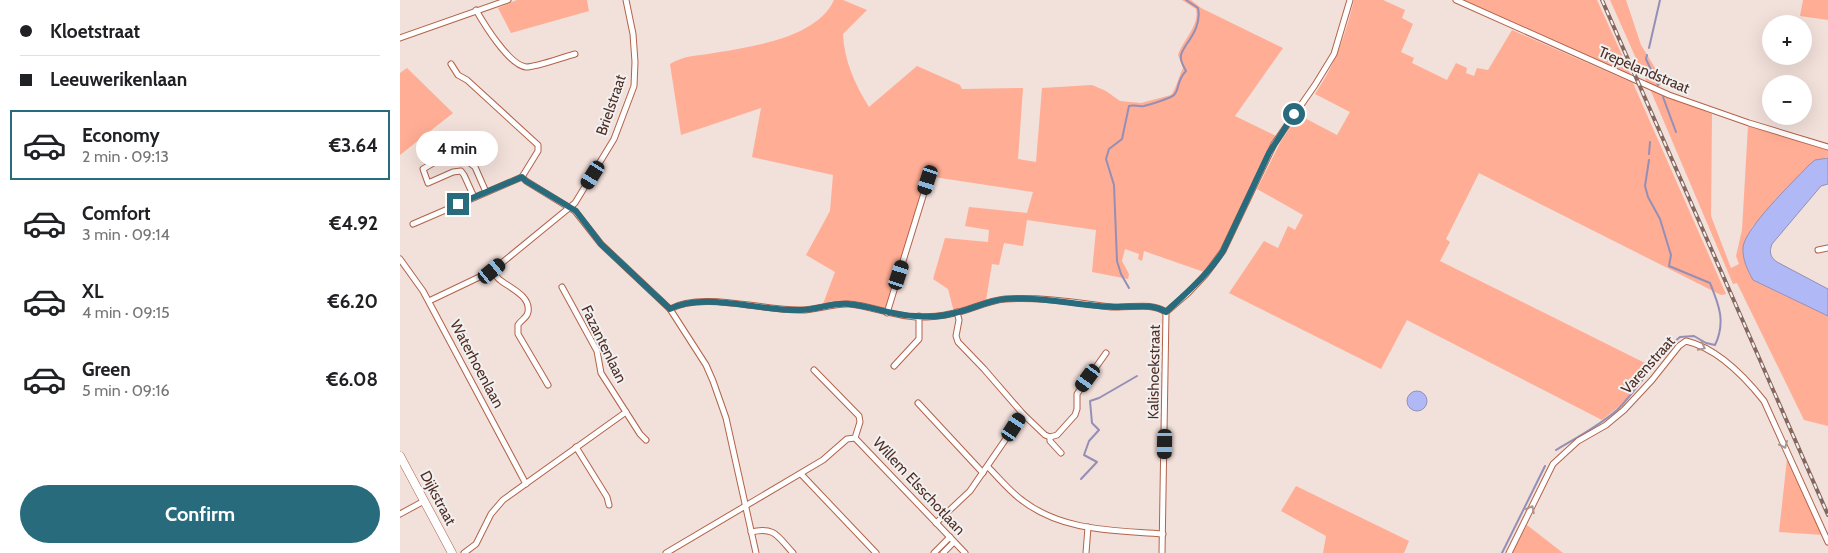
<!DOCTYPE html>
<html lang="en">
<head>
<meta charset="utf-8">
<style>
  :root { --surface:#fff; --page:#f2f2f2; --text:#202124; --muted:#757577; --line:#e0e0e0; --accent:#276b7c }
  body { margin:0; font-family:Cabin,sans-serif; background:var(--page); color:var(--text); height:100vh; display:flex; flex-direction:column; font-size:19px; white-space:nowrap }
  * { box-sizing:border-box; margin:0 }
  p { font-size:16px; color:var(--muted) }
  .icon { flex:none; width:28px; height:28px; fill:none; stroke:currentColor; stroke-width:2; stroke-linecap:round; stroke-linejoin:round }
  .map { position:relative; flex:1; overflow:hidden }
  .details { display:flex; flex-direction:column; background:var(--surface); width:400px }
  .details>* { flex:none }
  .guide { display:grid; align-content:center; height:110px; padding:0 20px; background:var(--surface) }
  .tools { position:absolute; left:1362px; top:15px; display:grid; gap:10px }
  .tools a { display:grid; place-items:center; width:50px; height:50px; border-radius:50%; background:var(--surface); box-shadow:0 5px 20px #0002; font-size:25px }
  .end { position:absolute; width:22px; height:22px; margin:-11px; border:6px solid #276b7c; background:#fff; box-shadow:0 0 0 2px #fff }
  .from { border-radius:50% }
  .bubble { position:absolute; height:35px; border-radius:18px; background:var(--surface); box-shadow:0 5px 20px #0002; font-size:16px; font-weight:700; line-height:35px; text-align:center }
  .car { position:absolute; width:15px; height:30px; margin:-15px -8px; border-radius:6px; box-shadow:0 0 4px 1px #0007; background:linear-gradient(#222 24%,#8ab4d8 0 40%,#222 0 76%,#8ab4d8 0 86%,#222 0) }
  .guide b { display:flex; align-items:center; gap:18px; height:48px; font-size:19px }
  .guide b+b { border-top:1px solid var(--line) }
  .guide i { width:12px; height:12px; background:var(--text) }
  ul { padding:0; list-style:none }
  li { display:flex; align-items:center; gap:15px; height:70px; margin:0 10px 8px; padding:0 10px; border:2px solid transparent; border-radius:0px }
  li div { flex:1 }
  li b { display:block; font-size:19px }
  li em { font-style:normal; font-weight:700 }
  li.current { border-color:var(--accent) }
  li>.icon { width:45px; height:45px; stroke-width:1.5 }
  .primary-button { display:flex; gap:10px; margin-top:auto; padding:10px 20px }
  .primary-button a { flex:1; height:58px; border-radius:30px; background:var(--accent); color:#fff; font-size:20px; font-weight:700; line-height:58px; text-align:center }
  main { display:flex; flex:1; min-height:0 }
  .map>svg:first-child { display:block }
</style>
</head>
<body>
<main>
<section class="details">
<div class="guide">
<b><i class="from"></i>Kloetstraat</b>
<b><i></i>Leeuwerikenlaan</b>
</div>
<ul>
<li class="current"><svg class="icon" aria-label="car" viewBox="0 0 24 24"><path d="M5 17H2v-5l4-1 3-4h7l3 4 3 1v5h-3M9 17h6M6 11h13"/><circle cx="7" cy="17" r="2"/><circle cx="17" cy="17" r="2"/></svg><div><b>Economy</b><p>2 min · 09:13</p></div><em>€3.64</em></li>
<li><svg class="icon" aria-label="car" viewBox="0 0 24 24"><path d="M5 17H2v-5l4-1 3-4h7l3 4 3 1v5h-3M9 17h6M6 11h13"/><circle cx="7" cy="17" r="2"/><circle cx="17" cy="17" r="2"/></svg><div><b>Comfort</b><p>3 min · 09:14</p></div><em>€4.92</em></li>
<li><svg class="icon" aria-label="car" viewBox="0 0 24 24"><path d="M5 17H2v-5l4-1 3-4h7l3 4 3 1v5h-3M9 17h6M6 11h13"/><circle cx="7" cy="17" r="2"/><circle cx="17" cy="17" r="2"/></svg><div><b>XL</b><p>4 min · 09:15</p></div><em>€6.20</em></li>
<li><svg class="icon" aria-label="car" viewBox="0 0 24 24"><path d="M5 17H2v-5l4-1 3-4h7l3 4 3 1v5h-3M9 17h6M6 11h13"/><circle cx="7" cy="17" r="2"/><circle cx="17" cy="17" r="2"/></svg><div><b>Green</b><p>5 min · 09:16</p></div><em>€6.08</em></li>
</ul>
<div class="primary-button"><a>Confirm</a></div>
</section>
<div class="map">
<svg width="1428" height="553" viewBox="0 0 1428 553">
  <rect width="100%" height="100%" fill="#f2e0da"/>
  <g fill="#ffad94">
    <path d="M117,0H187L189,11L111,33L98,8Z"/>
    <path d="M434,0H443L467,10L443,34C444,60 455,85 469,107L517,66L560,85L562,89L623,88L618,159L636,162L642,88L692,85L706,91L720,101L741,103L771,95C776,89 779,76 783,68L778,55C783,40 800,25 796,9L782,0H791L801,8L883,48L835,116L876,136L870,146L819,252L804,272L744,251L742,261L738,259L739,254L725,249L722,261L729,274L728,279L692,272L696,230L627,220L623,246L604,243L599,265L592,264L586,300L554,312L548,289L533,279L545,238L588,242L589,230L565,226L569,207L627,213L633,192L527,176L487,310L451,301L423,304L435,272L406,255L430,211L433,175L352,157L361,108L281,135L270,64C285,55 297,56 314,53C351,47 417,38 434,0Z"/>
    <path d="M954,0H983L1005,10L1002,18L1013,24L1001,52L1014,58L1012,63L1047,80L1056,63L1067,68L1066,73L1074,76L1077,68L1088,70L1112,30L1233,83L1326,294L1321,295L1079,173L1046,239L1050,242L1040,261L1253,367C1238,390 1223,404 1202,420L1007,320L981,369L829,293L864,241L878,248L888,226L895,230L903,215L857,189L881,141L899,115L937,135L950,112L915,94C936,63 945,36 954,0Z"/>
    <path d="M1064,0H1197L1232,77L1216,70Z"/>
    <path d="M1210,0H1226L1241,45L1260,76L1261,84L1258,88L1247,83Z"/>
    <path d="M1403,0H1428V20L1400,16Z"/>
    <path d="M7,68L53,113L0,155V73Z"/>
    <path d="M1250,89L1312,114L1311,216L1331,268L1339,264L1336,256L1342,230L1348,126L1428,150V158L1426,157L1352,227L1343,246L1348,271L1353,280L1428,316V426L1404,420L1337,283L1333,284Z"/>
    <path d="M1387,459L1423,535L1379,532Z"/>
    <path d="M896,486L1009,541L1004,553H923L926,536L881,511Z"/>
    <path d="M1127,525L1163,553H1112Z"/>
  </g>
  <g fill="#b0b9f5" stroke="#948fb6">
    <path d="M1428,158V184L1421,186L1372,244C1369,252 1370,257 1377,262L1428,289V316L1353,280C1348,271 1342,259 1343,247C1346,227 1392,183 1408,166L1415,160Z"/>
    <circle cx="1017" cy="401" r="10"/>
  </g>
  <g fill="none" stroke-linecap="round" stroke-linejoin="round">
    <g stroke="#948fb6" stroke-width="2">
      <path d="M1249,48L1260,0"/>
      <path d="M1247,55L1246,59L1258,85"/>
      <path d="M1263,97L1276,132"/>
      <path d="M1249,154L1250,142"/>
      <path d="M729,288L721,274L717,261L714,185L706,159L709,149L722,139L729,106C734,104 738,107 744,106C749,105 771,98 774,95C780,89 776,81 786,71C784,67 780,61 781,56C781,52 784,49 786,45C794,34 801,22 798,8L786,0"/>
      <path d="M1156,450C1176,438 1199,426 1217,410C1240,388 1254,357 1280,337L1294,336L1306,343L1315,345C1326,322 1319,305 1310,283L1269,266L1271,255L1260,219L1248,197L1245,186L1249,160"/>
      <path d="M681,479L697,462L684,455L689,441L699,430L692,423L690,401L699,398L737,376"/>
      <path d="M1102,553L1145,466"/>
    </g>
    <g stroke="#b2634a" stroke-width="7">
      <g id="minor">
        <path d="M1056,0L1269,95L1349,123L1428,147"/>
        <path d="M76,10C84,24 109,65 126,67C137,67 163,57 175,54"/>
        <path d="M0,38L108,0"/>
        <path d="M51,64L58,75L67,80L138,145V151L122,177"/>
        <path d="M122,177L126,181L175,211L201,244L270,309L306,365L313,381L326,418L356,553"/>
        <path d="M74,197L64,175L61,171L53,172L28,183L23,169L35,162L39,157L53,150L75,167L86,192"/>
        <path d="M13,224L122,177"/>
        <path d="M1418,250L1428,248"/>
        <path d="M0,259L23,291L126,484"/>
        <path d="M92,271C95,274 97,278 100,280C110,288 131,296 128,312C127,318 121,320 118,325V334L148,385"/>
        <path d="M162,287L197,351L201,373L240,434L246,440"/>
        <path d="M29,301L92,271L175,203L214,139L234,86L235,62L233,34L226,0"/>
        <path d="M270,309C302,291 364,311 401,310C417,310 433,303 449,304C472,306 493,316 516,317C527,317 539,317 550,314C569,311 585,301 605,299C632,297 661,300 688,304C697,305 705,307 714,307C732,308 751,302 766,312"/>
        <path d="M557,312L559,320L556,336L558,342L584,369L623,414L645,435L650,437V441L661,453"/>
        <path d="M766,312L788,293L806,274L823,251L874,144L915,85L934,54L950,0"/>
        <path d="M487,313L528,180"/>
        <path d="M494,366L519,339V316"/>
        <path d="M518,403L583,473"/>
        <path d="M650,437L657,435L675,415L677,409V394L706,353"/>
        <path d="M455,438L565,553"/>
        <path d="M176,447L207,497L209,505"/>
        <path d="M588,467C599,478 610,492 623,501C664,532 715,530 763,534"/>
        <path d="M401,474L476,553"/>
        <path d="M0,514L24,501"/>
        <path d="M536,523L570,491L623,414"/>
        <path d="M351,532C375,526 378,537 393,553"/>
        <path d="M64,553L76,544L91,514L103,500L226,412"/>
        <path d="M266,553L423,460L447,439L455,438L460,422L459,416L414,370"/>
        <path d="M534,553L550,537"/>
        <path d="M543,553L554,542"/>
        <path d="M686,553L688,527"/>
        <path d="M762,553L766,312"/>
        <path d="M1109,553L1153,464L1178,441L1206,425L1224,410L1252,380L1279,346L1286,341C1317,348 1345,377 1364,401L1428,542"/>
      </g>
    </g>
    <g stroke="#b2634a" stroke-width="9">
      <path id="secondary" d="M0,456L52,553"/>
    </g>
    <use href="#minor" stroke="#fff" stroke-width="5"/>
    <use href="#secondary" stroke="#fff" stroke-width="8"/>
    <g stroke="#85675e" stroke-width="4">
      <path id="rail" d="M1202,0L1428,515"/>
    </g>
    <use href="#rail" stroke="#f1f1f1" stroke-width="2" stroke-dasharray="5.5" stroke-linecap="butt"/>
  </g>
  <defs><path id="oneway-chevron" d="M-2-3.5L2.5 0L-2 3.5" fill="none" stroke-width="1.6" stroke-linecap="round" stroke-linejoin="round" transform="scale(1.25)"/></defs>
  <g stroke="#a89691">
    <use href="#oneway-chevron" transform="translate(1302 347) rotate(26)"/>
    <use href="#oneway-chevron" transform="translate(1384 445) rotate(66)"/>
    <use href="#oneway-chevron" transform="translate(1131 509) rotate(-63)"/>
  </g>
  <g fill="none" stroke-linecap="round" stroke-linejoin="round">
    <path stroke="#276b7c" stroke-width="6" d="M58,204L122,177L126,181L176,211L201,244L270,309C302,291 364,312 401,310C417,310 433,302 449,304C472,306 493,316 516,316C527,317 539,317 550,314C569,311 585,301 605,299C642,296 678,306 714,307C732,308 751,302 766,312C787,292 808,275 823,251L869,153L894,114"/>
  </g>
  <g text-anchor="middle" stroke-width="4" stroke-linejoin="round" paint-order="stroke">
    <g font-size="15" fill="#512e23" stroke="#f1f1f1">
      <text transform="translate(1244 70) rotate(23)" y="5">Trepelandstraat</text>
      <text transform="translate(211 105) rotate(-71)" y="5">Brielstraat</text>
      <text transform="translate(204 344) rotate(64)" y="5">Fazantenlaan</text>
      <text transform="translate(77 364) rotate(62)" y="5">Waterhoenlaan</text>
      <text transform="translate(1248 365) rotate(-48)" y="5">Varenstraat</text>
      <text transform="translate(754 372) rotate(-89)" y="5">Kalishoekstraat</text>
      <text transform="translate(519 486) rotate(47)" y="5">Willem Elsschotlaan</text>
      <text transform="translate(38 498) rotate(62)" y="5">Dijkstraat</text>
    </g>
  </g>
</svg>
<div class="tools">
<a>+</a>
<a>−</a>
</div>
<i class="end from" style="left:894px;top:114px"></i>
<i class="end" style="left:58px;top:204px"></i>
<div class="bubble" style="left:16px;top:131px;width:82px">4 min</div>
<i class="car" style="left:193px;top:175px;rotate:212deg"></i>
<i class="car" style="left:528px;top:180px;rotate:198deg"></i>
<i class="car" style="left:92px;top:271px;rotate:51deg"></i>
<i class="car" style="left:499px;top:275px;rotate:18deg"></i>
<i class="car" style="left:688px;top:378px;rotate:216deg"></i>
<i class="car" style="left:614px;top:427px;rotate:33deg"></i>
<i class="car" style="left:765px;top:444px;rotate:181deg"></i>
</div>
</main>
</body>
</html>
